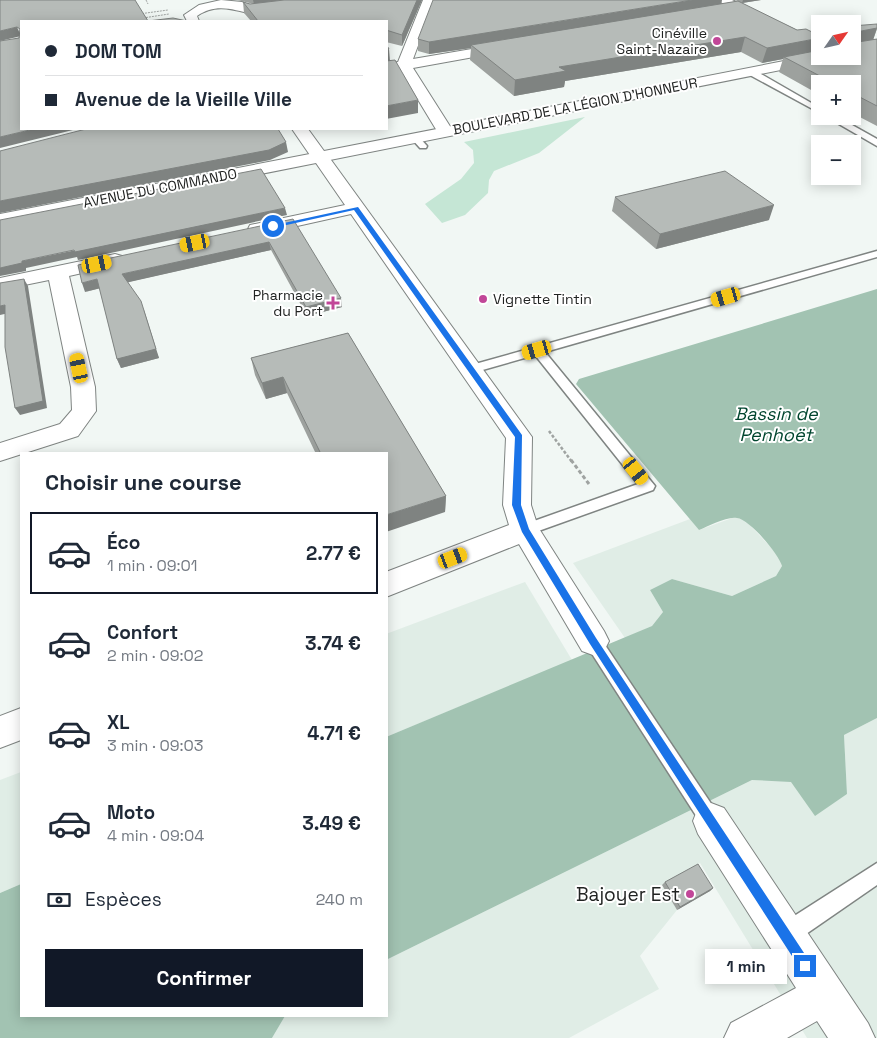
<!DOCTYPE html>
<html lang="fr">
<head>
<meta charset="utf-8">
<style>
  :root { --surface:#fff; --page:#f6f6f7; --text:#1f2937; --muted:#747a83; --line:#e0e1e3; --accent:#111827 }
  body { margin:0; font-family:"Space Grotesk",sans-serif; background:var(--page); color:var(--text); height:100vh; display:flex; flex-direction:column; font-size:19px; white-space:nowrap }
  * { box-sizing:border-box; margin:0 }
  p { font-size:16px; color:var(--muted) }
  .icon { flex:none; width:28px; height:28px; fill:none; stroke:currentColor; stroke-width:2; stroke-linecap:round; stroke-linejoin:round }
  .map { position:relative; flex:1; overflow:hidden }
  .panel { position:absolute; left:20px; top:452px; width:368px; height:565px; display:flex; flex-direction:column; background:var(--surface); border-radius:0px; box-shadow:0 2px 12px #0003 }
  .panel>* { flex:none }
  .banner { position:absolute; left:20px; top:20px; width:368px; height:110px; border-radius:0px; box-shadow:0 2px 12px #0003; display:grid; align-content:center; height:110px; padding:0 25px; background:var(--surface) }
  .needle { width:32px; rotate:56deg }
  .controls { position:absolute; left:811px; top:15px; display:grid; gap:10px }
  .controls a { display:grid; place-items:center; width:50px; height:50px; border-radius:0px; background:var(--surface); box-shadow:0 2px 12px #0003; font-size:25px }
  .end { position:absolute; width:22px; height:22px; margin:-11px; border:6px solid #1a73e8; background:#fff; box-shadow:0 0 0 2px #fff }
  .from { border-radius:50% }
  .bubble { position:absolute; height:35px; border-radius:0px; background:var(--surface); box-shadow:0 2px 12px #0003; font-size:16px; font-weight:800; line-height:35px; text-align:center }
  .car { position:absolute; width:15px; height:30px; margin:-15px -8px; border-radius:6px; box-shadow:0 0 4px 1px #0007; background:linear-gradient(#f5c518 24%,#345 0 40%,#f5c518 0 76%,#345 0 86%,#f5c518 0) }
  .banner b { display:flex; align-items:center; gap:18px; height:48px; font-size:19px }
  .banner b+b { border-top:1px solid var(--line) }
  .banner i { width:12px; height:12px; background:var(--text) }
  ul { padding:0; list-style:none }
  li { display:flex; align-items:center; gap:15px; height:82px; margin:0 10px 8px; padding:0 15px; border:2px solid transparent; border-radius:0px }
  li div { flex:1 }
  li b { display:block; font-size:19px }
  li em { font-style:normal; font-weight:800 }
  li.selected { border-color:var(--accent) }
  li>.icon { width:45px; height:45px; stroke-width:1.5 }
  h2 { padding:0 25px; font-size:22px; line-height:60px }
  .pay { display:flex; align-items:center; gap:12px; height:55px; padding:0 25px; font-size:19px }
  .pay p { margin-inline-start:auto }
  .primary-button { display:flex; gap:10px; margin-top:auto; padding:10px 25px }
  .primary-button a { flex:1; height:58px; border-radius:0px; background:var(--accent); color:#fff; font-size:20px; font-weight:800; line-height:58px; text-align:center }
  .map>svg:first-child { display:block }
</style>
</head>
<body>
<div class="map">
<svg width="877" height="1038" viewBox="0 0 877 1038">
  <rect width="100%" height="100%" fill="#f1f7f4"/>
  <g fill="#e0ede6">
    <path d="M735,517L745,520L780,557L782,566L776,576L732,596L672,579L650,590L663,612L652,626L625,638L573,563L690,519L699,530Z"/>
    <path d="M525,582L572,660L386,737V634Z"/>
    <path d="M877,718V1038H807L700,863L662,885L677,910L640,956L659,989L569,1038H272L285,1016H386V960L752,780L791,781L815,815L847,794L844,735Z"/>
    <path d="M21,772V884L0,893V780Z"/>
  </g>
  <path fill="#c5e6d5" d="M585,117L539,153L494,171L489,180L488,193L465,215L442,223L425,204L461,179L474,163L473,150L464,142Z"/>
  <g fill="#a2c3b2">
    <path d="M877,289V718L844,735L847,794L815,816L791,782L752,780L386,960V737L652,626L663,612L650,590L672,579L732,596L776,576L782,566C779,554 749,519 737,518C727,516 709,526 699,530L576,384L579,379Z"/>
    <path d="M21,884V1016H285L272,1038H0V893Z"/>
  </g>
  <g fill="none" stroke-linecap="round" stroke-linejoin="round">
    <g stroke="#7f8482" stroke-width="3">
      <g id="lane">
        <path d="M748,70H754L820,108V113L748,74Z"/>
        <path d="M825,116H836L877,139V146Z"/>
        <path d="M412,136H418L427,146L426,148H420L411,138Z"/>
        <path d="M877,251V257L545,352L655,486L653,490L530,534H520L517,530L520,526L638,484L535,355L472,373L468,372L466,369L468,366Z"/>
        <path d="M593,634L599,636L718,814L721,821L718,828L711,831L704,828L587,646L584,641L587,636Z"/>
        <path d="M877,863V885L793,943L785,946L777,943L774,935L777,927Z"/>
      </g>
    </g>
    <g stroke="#7f8482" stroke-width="2">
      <g id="street">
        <path d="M423,0H435L413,59L507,43L514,47L507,51L413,68L453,131L445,136L437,131L400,70L386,72V64L398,62Z"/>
        <path d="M716,0H732L820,42V51Z"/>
        <path d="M320,152L326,153L532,437L531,505L538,527L604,631L609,641L604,651L593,655L582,651L519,544L386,597V572L509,525L503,505L506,438L351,214L257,235L250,233L248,229L250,225L345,205L316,163L0,226V214Z"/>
        <path d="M115,254L122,256L125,260L122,264L69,276L95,387L96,411L78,436L0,461V443L60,424L72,410L71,387L49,280L0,290V278Z"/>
        <path d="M21,708V740L0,748V716Z"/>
        <path d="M711,803L724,808L868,1023L875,1038H828L817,1021L787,1038H724L731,1023L796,988L698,834L693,821L698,808Z"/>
      </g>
    </g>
    <g stroke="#7f8482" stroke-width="2">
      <g id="secondary">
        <path d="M221,0L242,2L258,10L252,14C232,9 215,3 197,16L199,21H187L184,15L199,5Z"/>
        <path d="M820,54V56H838L831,60L320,162L314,161L292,129H308L324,151Z"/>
      </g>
    </g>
    <g stroke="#9fa3a1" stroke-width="1" stroke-dasharray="2 1" stroke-linecap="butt">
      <path d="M146,0L148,4"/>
      <path d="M139,14L168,10"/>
      <path d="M143,18L169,14"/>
    </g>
    <path stroke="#9fa3a1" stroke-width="2.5" stroke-dasharray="3 2" stroke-linecap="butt" d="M549,431L572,462"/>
    <path stroke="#9fa3a1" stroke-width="3" stroke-dasharray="4 2.5" stroke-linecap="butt" d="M571,460L589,484"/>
    <use href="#lane" fill="#fff" fill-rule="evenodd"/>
    <use href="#street" fill="#fff" fill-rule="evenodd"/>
    <use href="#secondary" fill="#fff" fill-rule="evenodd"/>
  </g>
  <g fill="#9da19e">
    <path d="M237,0H422L402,46L386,42V21H251L244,13L243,2L250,4H254Z"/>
    <path d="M735,0H761L742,3L819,50L820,56L877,24V29L873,40L877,39V126L852,113V84H820V95L779,72L783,59L762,63L741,52L565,81L564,87L514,96L470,60L471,48L429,54L418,51V39L721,4L738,1Z"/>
    <path d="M615,197L769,220L656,249L612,211Z"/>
    <path d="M293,219L342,307L307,316L271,250L128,282L159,358L121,368L117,359L100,288L85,292Z"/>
    <path d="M348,333L446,496L445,512L386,454H316L287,393L266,399L255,375L251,358Z"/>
    <path d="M665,882L713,888L710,891L677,910L662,885Z"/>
  </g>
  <g fill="#7f8381">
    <path d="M253,0H285L254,4Z"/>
    <path d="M417,0H422L402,46V35Z"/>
    <path d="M692,0H722L721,6L471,45V48L429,54V42Z"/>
    <path d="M743,0H761L742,3Z"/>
    <path d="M17,27L21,36L0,41V31Z"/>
    <path d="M877,28L872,43L852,46L856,32Z"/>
    <path d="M745,37L741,52L565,81L564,87L514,96L515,80L559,67Z"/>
    <path d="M820,38V48L819,52L784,57L783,59L762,63L767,48Z"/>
    <path d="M389,49L390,61L386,62V50Z"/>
    <path d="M418,100V113L386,119V106Z"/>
    <path d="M34,129H77L0,148V137Z"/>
    <path d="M286,142L288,152L270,160L0,213V201Z"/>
    <path d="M774,205L769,220L656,249L660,234Z"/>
    <path d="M285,208L287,215L78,260L77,257L26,268V271L0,276V268L22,261Z"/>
    <path d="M269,242L271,250L125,283L122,274Z"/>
    <path d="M24,279L28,286L47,408L20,415L15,408Z"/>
    <path d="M97,279L101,288L85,292L82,283Z"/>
    <path d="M341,298L342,307L307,316L306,307Z"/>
    <path d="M5,305L9,313L0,315V306Z"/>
    <path d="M144,310L159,358L121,368L117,359Z"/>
    <path d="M283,377L287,393L266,399L262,383Z"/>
    <path d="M446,496L445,512L386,532V515Z"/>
    <path d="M713,888L710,891L677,910L680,907Z"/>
  </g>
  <g fill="#b6bbb8" stroke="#7f8381">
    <path d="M0,0H135L148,21L173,18L187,21H21V129H34L0,137V41L19,38L20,29L17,27L0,31Z"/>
    <path d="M284,0H417L402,35L386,30V21H258L243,2L250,4Z"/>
    <path d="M433,0H692L429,42L418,39Z"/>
    <path d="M738,1L797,30L806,29L820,36V38L767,48L745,37L559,67L566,71L515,80L471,45Z"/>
    <path d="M877,24V28L856,32V41L858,42L877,39V106L852,93V84H835L784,57L820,50V56H852V26Z"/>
    <path d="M386,44L389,49L386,50Z"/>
    <path d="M395,60L418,100L386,106V61Z"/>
    <path d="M86,129H278L286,142L269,150L0,201V151Z"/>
    <path d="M261,169L285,208L75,252L74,250L22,261V263L0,268V220Z"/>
    <path d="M725,171L774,205L660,234L615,197Z"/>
    <path d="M293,219L341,298L306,307L269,242L122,274L141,301L156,349L117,359L97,279L82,283L78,265Z"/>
    <path d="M24,279L43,401L15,408L5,347V305L0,306V283Z"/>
    <path d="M348,333L446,496L386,515V454H321L283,377L262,383L251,358Z"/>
    <path d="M698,864L713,888L680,907L665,882Z"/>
  </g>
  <path fill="#1a73e8" d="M358,207L522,435L521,505L529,529L596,638L810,962L811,966L810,970L805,972L801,970L590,644L522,532L512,505L515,437L354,210L273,228L270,226Z"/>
  <g fill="#c14698" stroke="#fff" stroke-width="2">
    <circle cx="717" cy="41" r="5"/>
    <circle cx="483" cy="299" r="5"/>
    <path d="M330.5 295.5h5v5h5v5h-5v5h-5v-5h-5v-5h5z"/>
    <circle cx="690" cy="894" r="5"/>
  </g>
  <g text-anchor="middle" stroke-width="4" stroke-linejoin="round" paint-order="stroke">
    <g font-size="14" fill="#222423" stroke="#fff" text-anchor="end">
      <text x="707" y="38">Cinéville<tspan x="707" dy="16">Saint-Nazaire</tspan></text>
      <text x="323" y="300">Pharmacie<tspan x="323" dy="16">du Port</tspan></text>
      <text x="493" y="304" text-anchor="start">Vignette Tintin</text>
    </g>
    <g font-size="14" fill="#222423" stroke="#fff">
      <text transform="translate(575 106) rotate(-11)" y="5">BOULEVARD DE LA LÉGION D'HONNEUR</text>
      <text transform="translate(160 188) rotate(-11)" y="5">AVENUE DU COMMANDO</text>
    </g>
    <g font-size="18" font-style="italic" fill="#00452e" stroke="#fff">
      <text x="776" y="420">Bassin de<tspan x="776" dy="21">Penhoët</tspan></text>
    </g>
    <g font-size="19" fill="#222423" stroke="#fff" text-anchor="end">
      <text x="680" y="901">Bajoyer Est</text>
    </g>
  </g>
</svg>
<div class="controls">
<a><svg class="needle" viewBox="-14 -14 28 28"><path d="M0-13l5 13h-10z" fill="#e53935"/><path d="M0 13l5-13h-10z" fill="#747a83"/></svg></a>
<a>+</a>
<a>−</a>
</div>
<i class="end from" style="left:273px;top:226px"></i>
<i class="end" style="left:805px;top:966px"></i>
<div class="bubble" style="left:705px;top:949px;width:82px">1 min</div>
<i class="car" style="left:195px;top:243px;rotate:258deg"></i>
<i class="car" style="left:97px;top:264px;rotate:78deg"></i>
<i class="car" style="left:726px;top:297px;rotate:254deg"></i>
<i class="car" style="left:537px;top:350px;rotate:254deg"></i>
<i class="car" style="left:79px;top:368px;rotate:348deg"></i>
<i class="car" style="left:636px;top:471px;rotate:141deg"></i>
<i class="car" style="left:453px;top:558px;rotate:69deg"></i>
<div class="banner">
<b><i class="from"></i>DOM TOM</b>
<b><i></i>Avenue de la Vieille Ville</b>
</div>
<section class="panel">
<h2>Choisir une course</h2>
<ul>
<li class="selected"><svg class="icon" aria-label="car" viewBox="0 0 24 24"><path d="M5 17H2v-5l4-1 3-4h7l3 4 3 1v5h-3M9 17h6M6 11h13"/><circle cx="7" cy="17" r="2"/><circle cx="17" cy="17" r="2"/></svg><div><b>Éco</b><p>1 min · 09:01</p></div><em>2.77 €</em></li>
<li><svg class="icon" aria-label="car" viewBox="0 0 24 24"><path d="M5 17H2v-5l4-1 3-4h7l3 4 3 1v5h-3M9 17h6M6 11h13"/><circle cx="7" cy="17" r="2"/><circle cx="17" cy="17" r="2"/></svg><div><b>Confort</b><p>2 min · 09:02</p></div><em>3.74 €</em></li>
<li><svg class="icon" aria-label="car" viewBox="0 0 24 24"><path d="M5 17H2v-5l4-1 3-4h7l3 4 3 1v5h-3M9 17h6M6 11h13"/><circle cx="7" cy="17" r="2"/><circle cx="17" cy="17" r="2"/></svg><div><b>XL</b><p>3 min · 09:03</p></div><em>4.71 €</em></li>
<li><svg class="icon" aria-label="car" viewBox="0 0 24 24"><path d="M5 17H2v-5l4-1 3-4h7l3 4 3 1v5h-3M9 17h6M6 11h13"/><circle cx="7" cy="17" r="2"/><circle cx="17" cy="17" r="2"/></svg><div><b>Moto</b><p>4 min · 09:04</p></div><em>3.49 €</em></li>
</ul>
<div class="pay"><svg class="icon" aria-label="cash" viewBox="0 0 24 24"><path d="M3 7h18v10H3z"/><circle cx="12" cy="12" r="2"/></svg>Espèces<p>240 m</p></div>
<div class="primary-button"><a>Confirmer</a></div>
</section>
</div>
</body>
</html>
